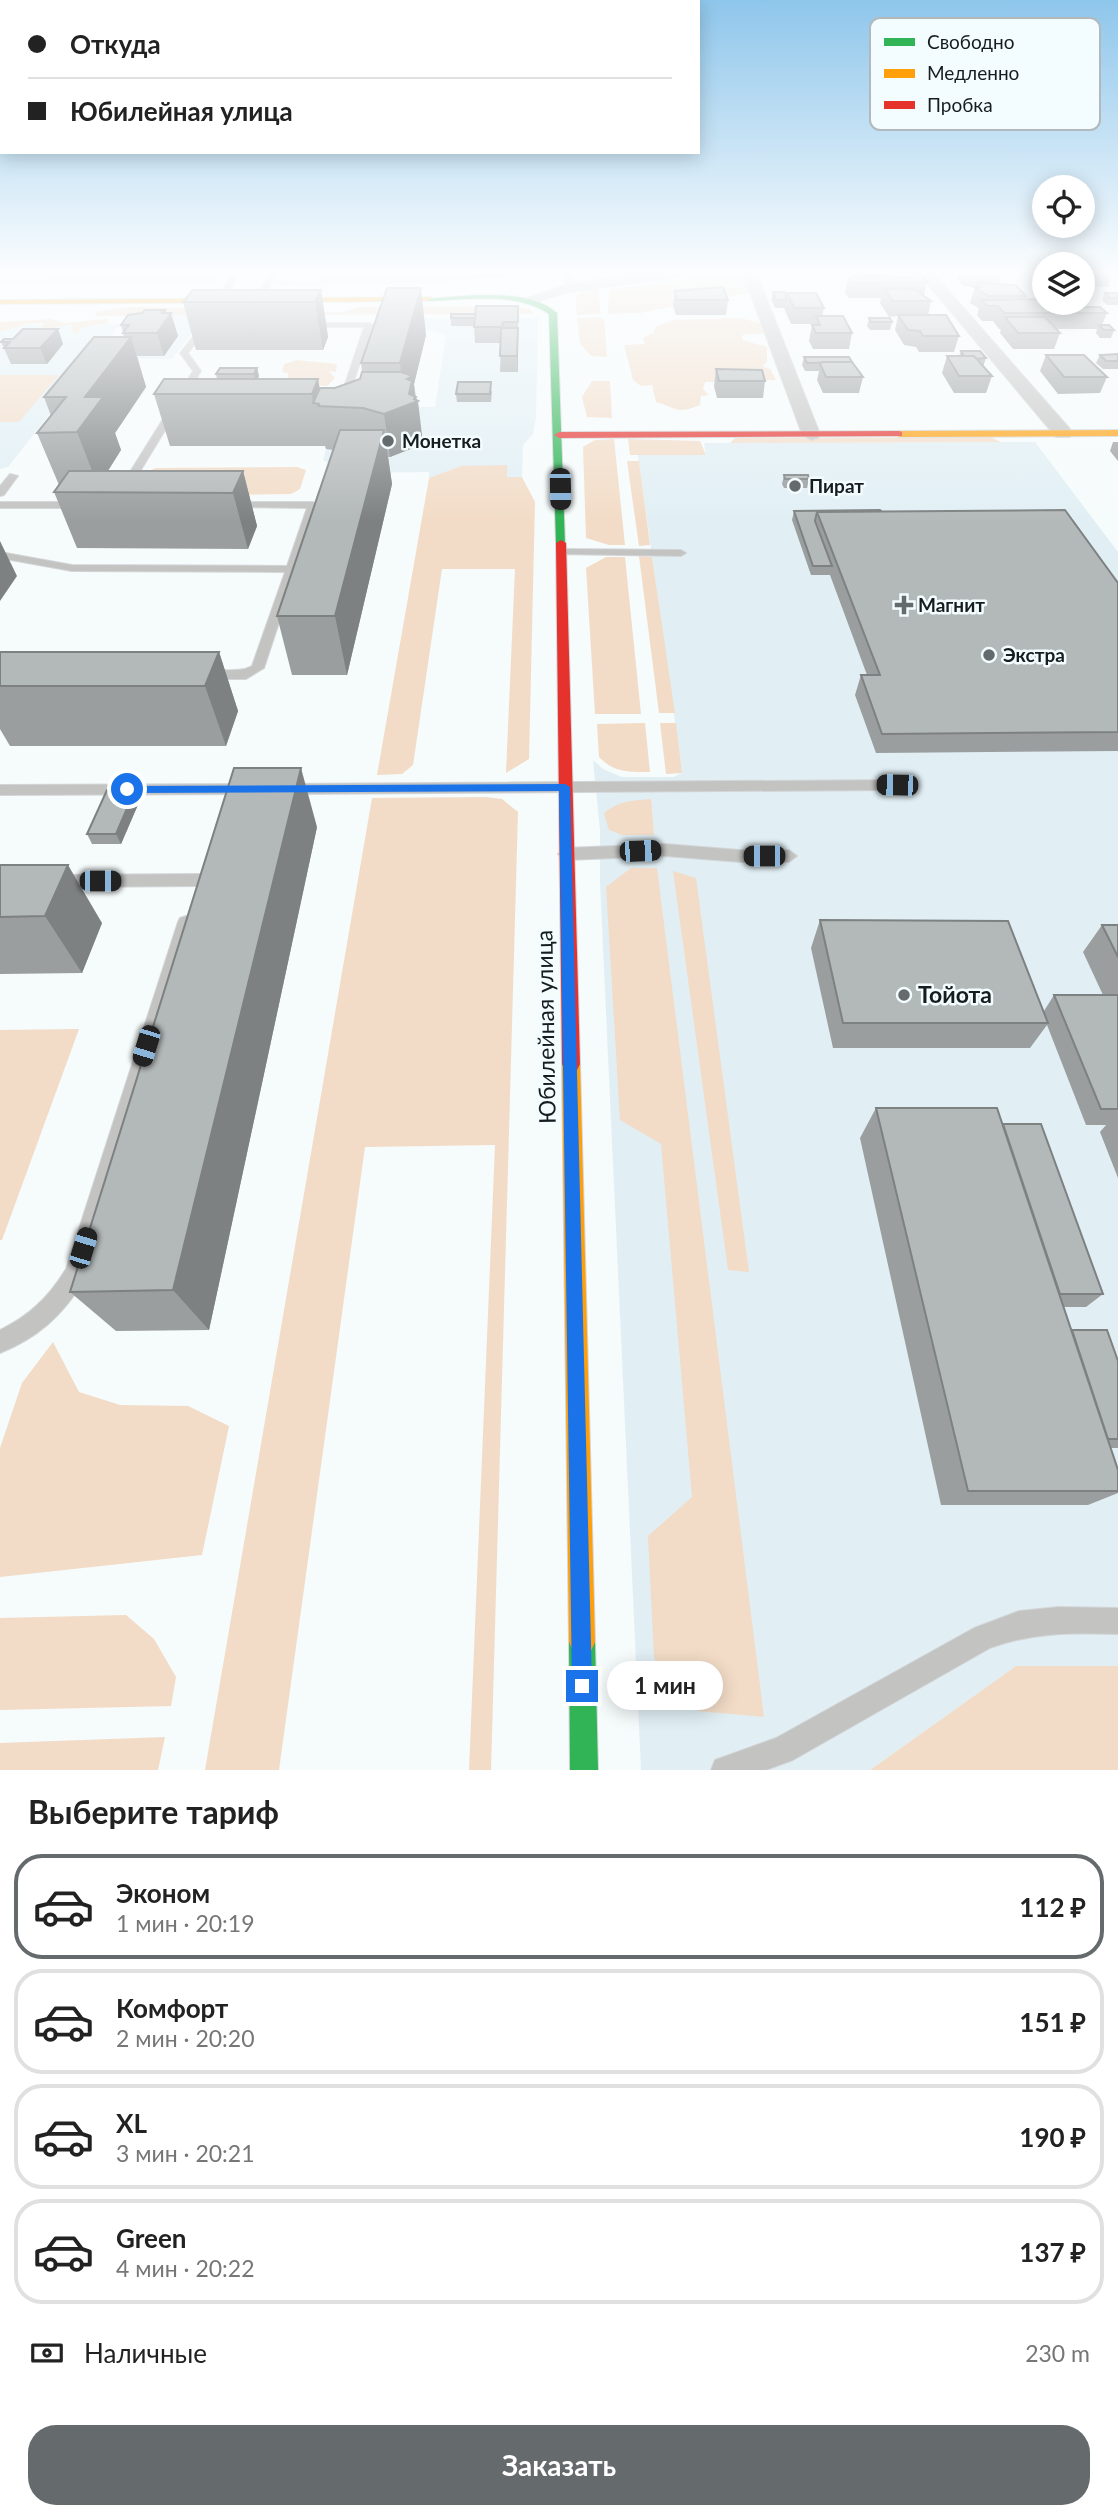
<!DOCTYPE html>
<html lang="ru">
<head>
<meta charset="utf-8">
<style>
  :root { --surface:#fff; --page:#f2f2f2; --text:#222; --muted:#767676; --line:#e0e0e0; --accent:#656a6c }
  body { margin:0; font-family:Lato,sans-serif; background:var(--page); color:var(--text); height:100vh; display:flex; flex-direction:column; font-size:26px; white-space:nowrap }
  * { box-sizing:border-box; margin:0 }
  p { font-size:23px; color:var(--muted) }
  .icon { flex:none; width:38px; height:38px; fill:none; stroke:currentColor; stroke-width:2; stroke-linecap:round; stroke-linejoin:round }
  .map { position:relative; height:1770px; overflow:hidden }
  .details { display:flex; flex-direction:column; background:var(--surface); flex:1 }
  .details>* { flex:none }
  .top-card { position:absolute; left:0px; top:0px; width:700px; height:154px; box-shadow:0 4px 18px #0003; display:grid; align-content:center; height:154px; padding:0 28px; background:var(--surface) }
  .fabs { position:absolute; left:1032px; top:175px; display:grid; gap:14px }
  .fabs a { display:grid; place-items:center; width:63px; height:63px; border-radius:50%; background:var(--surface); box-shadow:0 4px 18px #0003; font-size:35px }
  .end { position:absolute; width:32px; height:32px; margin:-16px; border:9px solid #1a73e8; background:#fff; box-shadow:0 0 0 4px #fff }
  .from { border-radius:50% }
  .bubble { position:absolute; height:49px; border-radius:24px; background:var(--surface); box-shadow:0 4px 18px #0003; font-size:23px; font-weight:700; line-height:49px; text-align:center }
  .car { position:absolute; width:21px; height:42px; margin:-21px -10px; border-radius:9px; box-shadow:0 0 5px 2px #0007; background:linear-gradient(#222 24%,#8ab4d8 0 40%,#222 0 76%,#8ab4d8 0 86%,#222 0) }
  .top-card b { display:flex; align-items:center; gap:24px; height:66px; font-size:26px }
  .top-card b+b { border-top:2px solid var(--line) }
  .top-card i { width:18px; height:18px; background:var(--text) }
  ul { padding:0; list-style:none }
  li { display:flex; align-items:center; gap:21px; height:105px; margin:0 14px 10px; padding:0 14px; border:4px solid var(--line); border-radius:28px }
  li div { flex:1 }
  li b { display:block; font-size:26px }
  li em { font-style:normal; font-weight:700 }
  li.selected { border-color:var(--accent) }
  li>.icon { width:63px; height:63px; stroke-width:1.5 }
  h2 { padding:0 28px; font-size:32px; line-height:84px }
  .pay { display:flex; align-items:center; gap:18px; height:77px; padding:0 28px; font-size:26px }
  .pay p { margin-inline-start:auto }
  .action { display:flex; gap:14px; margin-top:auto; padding:14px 28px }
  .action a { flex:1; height:80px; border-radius:28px; background:var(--accent); color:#fff; font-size:28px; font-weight:700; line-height:80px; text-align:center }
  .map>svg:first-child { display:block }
</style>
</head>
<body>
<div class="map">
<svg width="1118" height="1770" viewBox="0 0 1118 1770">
  <rect width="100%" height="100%" fill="#f6fbfc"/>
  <g fill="#e1eff4">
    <path d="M0,274H221L214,284L0,285Z"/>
    <path d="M200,315L195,329L172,359H105L125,331L130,316Z"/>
    <path d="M538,318L536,417L533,434L523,445L522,477H507V466H461L429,478V472L331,473L333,466L323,460L326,449H338L408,407H435L446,336L436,331L412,330L415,319Z"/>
    <path d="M120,324L8,467L0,469V325Z"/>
    <path d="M1035,442L1118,552V1666H1016L870,1770H641L600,882V830L593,760L603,769L622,777H673L682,773L638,455H706L704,443Z"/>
  </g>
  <g fill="#f2dcc7">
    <path d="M302,274H532L431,283L275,285L277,280L316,283L320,276Z"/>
    <path d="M726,274H741L754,293L723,296L640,313L608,314L609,290Z"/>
    <path d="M599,287L600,314L577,315L575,297L584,289Z"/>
    <path d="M513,306L529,309L535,314L227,315L343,312L357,307Z"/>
    <path d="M133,307L200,308V315L94,316L98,311Z"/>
    <path d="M600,317L604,320L607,357L591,356L580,343L577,318Z"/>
    <path d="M740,318L760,323L765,333L742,335V340L767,347V362L762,366L770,369L776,380L705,382L703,389L709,395L701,396L700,405C675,415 678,408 656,402L652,385L641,386L633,380L624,345L645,344L643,338L654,333L655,327L673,320Z"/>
    <path d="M51,319L64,323L107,319L108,323L83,327L76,335L70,329L74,324L52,328V342L63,344L34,345L44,323L26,324L0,332V322Z"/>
    <path d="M297,360L337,364L336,372L329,371L335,378L327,386L280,383L288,378V373L282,372L284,364Z"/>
    <path d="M0,375H59L19,422H0Z"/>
    <path d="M592,381H610L612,418L587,417L582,397Z"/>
    <path d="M991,437L1001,442L730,443L735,438Z"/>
    <path d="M614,439L625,545H609L586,538L583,447L595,440Z"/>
    <path d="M628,439L700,441L706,455H630Z"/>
    <path d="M627,461H639L650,545L639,546Z"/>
    <path d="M507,465V477H522L535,502L529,759L506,773L515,569H442L413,765L402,774L377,775L429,478L461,466Z"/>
    <path d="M297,467L306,470L300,489L291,494L141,496L146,472L156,468Z"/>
    <path d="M639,556L652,557L675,713H659Z"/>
    <path d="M606,557H625L641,714H595L586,568Z"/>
    <path d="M645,723L650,772C629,772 614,773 599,757L597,724Z"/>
    <path d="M660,723H676L682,773L666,774Z"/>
    <path d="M486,797L502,799L518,812L491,1770H469L495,1145L365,1147L279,1770H205L372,798Z"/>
    <path d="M651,799L654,835H622L609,830L604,813C618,801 633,800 651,799Z"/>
    <path d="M631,868H657L764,1717L698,1711L671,1688L654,1658L648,1536L692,1497L661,1144L620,1120L606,887Z"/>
    <path d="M673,871L696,878L749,1272L728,1270Z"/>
    <path d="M79,1029L2,1240H0V1030Z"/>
    <path d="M53,1342L79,1392L120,1405L188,1406L229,1426L202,1555L0,1577V1448L22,1383Z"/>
    <path d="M126,1615L154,1639L176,1677L171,1706L0,1710V1618Z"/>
    <path d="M1016,1666H1118V1770H870Z"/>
    <path d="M165,1737L158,1770H0V1743Z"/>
  </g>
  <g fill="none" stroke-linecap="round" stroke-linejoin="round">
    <g stroke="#d3d6d8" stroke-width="2">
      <g id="lane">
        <path d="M232,274H239L210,325L188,353L201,371L130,488L121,490L120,488L193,371L180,353L203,324Z"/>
        <path d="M269,274H276L260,303H254Z"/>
        <path d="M567,274H574L572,288L568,290L564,288Z"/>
        <path d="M304,323H369L373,325L346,404L339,402L364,327H307Z"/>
        <path d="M10,474L18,476L4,495L0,496V486Z"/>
        <path d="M0,502H79L84,505L79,508H0Z"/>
        <path d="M231,502H313L318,505L264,668L246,679H205L199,675C213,665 236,675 252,666L285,572L72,571L0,558V552L72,565L287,566L307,508L227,507L226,505Z"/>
        <path d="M561,549L681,550L686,553L681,556L557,554V550Z"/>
        <path d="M897,780L904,785L897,790L287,794L280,789L287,784Z"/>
        <path d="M247,784L254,789L247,794L0,795V785Z"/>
        <path d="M665,844L740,850H789L797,856L789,862H740L665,856L566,860L558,854L566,848Z"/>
        <path d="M200,874L208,880L200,886L58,887L50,881L58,875Z"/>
        <path d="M186,916L192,918L194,922L83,1282C62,1316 37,1338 0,1353V1330C29,1316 49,1297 66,1269L178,922L180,918Z"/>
        <path d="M1058,1607L1118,1608V1634C1072,1633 1034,1632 990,1648L793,1760L766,1770H711L715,1760L776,1738L974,1628L1019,1611Z"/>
      </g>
    </g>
    <g stroke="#d3d6d8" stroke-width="2">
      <g id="street">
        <path d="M639,274H681L674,278L570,292L528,304L521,300L568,284Z"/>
        <path d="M743,274H757L820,434L818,438L811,440L802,434Z"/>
        <path d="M919,274H934L1070,429L1072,433L1070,437H1056Z"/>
      </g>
    </g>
    <g stroke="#d3d6d8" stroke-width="2">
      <g id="fast">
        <path d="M476,295C503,295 535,294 557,313L565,545L556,543L549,314C515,291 467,300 428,301L424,299Z"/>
        <path d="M582,1629L591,1633L595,1642L598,1770H570L569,1642L573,1633Z"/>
      </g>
    </g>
    <g stroke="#d3d6d8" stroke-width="2">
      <g id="slow">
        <path d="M431,297L428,301L0,304V300Z"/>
        <path d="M1118,430V436L899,437L894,434L899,431Z"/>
        <path d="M571,1056L577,1058L580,1064L595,1642L591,1651L582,1655L573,1651L569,1642L562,1064L565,1058Z"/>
      </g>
    </g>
    <g stroke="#d3d6d8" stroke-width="2">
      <g id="jam">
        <path d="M899,431L902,432V436L559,438L554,435L559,432Z"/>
        <path d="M561,540L566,543L580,1064L577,1070L571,1072L565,1070L562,1064L556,543Z"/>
      </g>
    </g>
    <use href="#lane" fill="#c3c3c2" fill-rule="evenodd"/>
    <use href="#street" fill="#c3c3c2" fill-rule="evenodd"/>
    <use href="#fast" fill="#30b455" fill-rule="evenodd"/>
    <use href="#slow" fill="#ff9f0a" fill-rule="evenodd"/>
    <use href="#jam" fill="#e5322d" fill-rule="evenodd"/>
  </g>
  <g fill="#9a9e9f">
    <path d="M0,274H198L0,275Z"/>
    <path d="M849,274H892V276H889L888,278L911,277L912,274L927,282L924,296L931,301L928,315L959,336L954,352H919L916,347L904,345L895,330L898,316L889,317L880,303L881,298H849L845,293L848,278H852Z"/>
    <path d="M958,274H1002L999,284L1026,296L1025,300L1107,313L1102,325L1114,330L1111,338H1100L1096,333L1097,329H1056L1060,333L1054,349H1013L1000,333L1001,329H999L993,321H982L977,315L979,308L970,303L975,287L963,286L957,279Z"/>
    <path d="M1083,274H1113L1108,287H1083Z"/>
    <path d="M321,290L328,337L323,350H196L183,302Z"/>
    <path d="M675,291L728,300L726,315H676L673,306Z"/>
    <path d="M773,292L786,297L787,293L824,308L822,316L852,333L849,349H813L809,341L812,325H814V324H791L784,308H775L771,300Z"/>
    <path d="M1105,293H1118V305H1107L1102,300Z"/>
    <path d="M518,306V372H500L501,343H475L474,326H451V318Z"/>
    <path d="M165,310L178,336L164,356H137L146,387L115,433L121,450L108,471H243L257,526L248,549L77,548L54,492L59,485L37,433L51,416L44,397L124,337L121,325Z"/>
    <path d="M869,318L892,322L890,330H870L867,326Z"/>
    <path d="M58,329L63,344L47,364H11L1,342Z"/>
    <path d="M426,335L414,384L423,444L390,457H388L392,484L347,675H292L277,616L333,450L326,449L325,446H170L154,394L217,379L216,374L257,368L259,376L258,379L320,388H335L360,379L362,372L361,363Z"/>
    <path d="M961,351L986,358L983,367L992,376L986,393H954L942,373L947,356H959Z"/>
    <path d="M1118,354V369H1103L1096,363L1100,355Z"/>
    <path d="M1046,355L1107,377L1100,393L1058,394L1040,371Z"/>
    <path d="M804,357L852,362L863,377L859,393H823L817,380L819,371H805L802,365Z"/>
    <path d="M716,369L765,381L763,398H717L714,386Z"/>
    <path d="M492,391L491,402H457L456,394Z"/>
    <path d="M1113,442H1118V461L1110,451Z"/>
    <path d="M784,475L809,479L807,488H784L782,484Z"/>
    <path d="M794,511H881L1118,583V751L876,753L855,695L861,675H867L830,575H811L792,520Z"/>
    <path d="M0,652H219L238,711L226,746H10L0,729Z"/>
    <path d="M135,790L140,800L121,844H92L87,834Z"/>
    <path d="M317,827L209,1330L116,1331L70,1292Z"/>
    <path d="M0,865L102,923L82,973L0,974Z"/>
    <path d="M820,920L1044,1011L1054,995H1103L1083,952L1102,925H1118V1178L1100,1132L1106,1125H1086L1047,1025L1030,1048H833L811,948Z"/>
    <path d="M876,1108L1003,1124L1103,1294L1086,1307H1064L1072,1330L1118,1361V1448H1111L1118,1470V1493L1088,1505H941L860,1138Z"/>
  </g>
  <g fill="#7d8182">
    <path d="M421,288L426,335L414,384L415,398L416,397L417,402L418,401L423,444L390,457L384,414L405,406L400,363Z"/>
    <path d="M321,290L328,337L323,350L315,302Z"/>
    <path d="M518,306V372L517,356Z"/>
    <path d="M165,310L167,319L171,313L178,336L164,356L157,333L162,313Z"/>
    <path d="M58,329L63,344L47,364L40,348Z"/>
    <path d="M131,337L146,387L115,433L121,450L98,486L77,432L85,397Z"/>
    <path d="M257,368L259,376L255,383L254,374Z"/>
    <path d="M318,379L323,406L319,404L313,403L312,394Z"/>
    <path d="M384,430L392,484L347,675L335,616Z"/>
    <path d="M243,471L257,526L248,549L233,493Z"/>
    <path d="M0,541L17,576L0,601Z"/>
    <path d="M219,652L238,711L226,746L205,686Z"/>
    <path d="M301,768L317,827L209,1330L173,1290Z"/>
    <path d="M135,790L140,800L121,844L116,834Z"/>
    <path d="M68,865L102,923L82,973L45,916Z"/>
  </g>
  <g fill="#b3b8b9" stroke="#7d8182" stroke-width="2">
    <path d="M912,274H920L927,282L852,283L848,278L915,277Z"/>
    <path d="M976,283L1016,285L1026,296H988L974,287H981Z"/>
    <path d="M723,287L728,300H677L675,291Z"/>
    <path d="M387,288H421L400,363H361Z"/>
    <path d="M884,288L916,290L931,301H893Z"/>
    <path d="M193,290H321L315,302H183Z"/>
    <path d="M773,292H784L786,297V300H776Z"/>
    <path d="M787,293H816L824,308H794Z"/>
    <path d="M1105,293H1118V298H1110Z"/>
    <path d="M1045,299V303H1065L1069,307H1100L1107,313H1004L998,306H987L981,300Z"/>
    <path d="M476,306H518V322H503L502,327H474Z"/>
    <path d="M145,310H165L162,313H171L157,333H123L129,325H121L128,315L142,313Z"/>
    <path d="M451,314H476L475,318H451Z"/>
    <path d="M898,315H946L959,336H923L920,331L908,330Z"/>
    <path d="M816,316H843L852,333H816L812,325H820Z"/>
    <path d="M1005,317H1045L1060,333H1018Z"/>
    <path d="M869,318H890L892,322H871Z"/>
    <path d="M1099,325H1109L1114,330H1104Z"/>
    <path d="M501,328H518L517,356H500Z"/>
    <path d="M23,329H58L40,348H4L10,342H1L4,339H13Z"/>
    <path d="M94,337H131L85,397H103L77,432L37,433L66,397H44Z"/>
    <path d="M961,351H980L986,358L976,359L974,356H964Z"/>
    <path d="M1118,354V361H1106L1100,355Z"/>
    <path d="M1046,355H1084L1107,377H1064Z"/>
    <path d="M947,356H974L992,376H959Z"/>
    <path d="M804,357H849L852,362L807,363Z"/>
    <path d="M822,362H852L863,377H826L820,364Z"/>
    <path d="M220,368H257L254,374H216Z"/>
    <path d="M716,369L762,370L765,381H719Z"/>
    <path d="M362,372H401L413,376L407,379L412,381L409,394L416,397L414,399L418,401L384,414L363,408L318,406L319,404L313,403L320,388H335L360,379Z"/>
    <path d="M164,379H318L312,394H154Z"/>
    <path d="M458,382H491L490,394H456Z"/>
    <path d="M340,430H384L335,616H277Z"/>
    <path d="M69,471H243L233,493L54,492Z"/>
    <path d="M784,475H808L809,479H785Z"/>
    <path d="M880,510L881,511L817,512L815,521L832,566H813L794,511Z"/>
    <path d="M1065,510L1118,583V732L882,734L861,675H880L817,512Z"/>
    <path d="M0,652H219L205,686H0Z"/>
    <path d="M234,768H301L173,1290L70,1292Z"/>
    <path d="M107,790H135L116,834H87Z"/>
    <path d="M0,865H68L45,916L0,917Z"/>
    <path d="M820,920L1008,921L1048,1023H843Z"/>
    <path d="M1102,925H1118V957Z"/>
    <path d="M1054,995H1118V1109H1101Z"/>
    <path d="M876,1108H997L1118,1470V1491H968Z"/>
    <path d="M1003,1124H1041L1103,1294H1060Z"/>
    <path d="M1072,1330H1107L1118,1361V1439H1108Z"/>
  </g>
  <linearGradient id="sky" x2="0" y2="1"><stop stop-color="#8ec6eb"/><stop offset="0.52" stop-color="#fbfdfe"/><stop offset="1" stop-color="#fbfdfe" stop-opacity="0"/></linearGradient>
  <rect width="1118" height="522" fill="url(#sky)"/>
  <path fill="#1a73e8" d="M565,784L570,787L592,1686L589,1693L582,1696L575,1693L572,1686L559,791L127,793L122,789L127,786Z"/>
  <g fill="#656a6c" stroke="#f3fcff" stroke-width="2.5">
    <circle cx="388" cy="441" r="7"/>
    <circle cx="795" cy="486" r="7"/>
    <path d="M900.5 594.5h7v7h7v7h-7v7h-7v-7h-7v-7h7z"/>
    <circle cx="989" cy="655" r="7"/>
    <circle cx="904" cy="995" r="7"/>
  </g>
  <g text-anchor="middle" stroke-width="5" stroke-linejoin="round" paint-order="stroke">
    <g font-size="19" font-weight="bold" fill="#171c1e" stroke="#f3fcff" text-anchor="start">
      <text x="402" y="448">Монетка</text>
      <text x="809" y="493">Пират</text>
      <text x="918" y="612">Магнит</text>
      <text x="1003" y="662">Экстра</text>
    </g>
    <g font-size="23" font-weight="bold" fill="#171c1e" stroke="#f3fcff" text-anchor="start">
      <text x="918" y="1003">Тойота</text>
    </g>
    <g font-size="23" fill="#171c1e" stroke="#f3fcff">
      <text transform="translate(546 1027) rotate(-91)" y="8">Юбилейная улица</text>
    </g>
  </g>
  <rect x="870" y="18" width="230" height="112" rx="10" fill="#f3fcff" stroke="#b1b9bc" stroke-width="2"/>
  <rect x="884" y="38" width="31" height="8" fill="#30b455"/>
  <rect x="884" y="69" width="31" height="9" fill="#ff9f0a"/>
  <rect x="884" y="101" width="31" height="8" fill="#e5322d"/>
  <g font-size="19" fill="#171c1e">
    <text x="927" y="49">Свободно</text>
    <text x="927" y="80">Медленно</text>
    <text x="927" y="112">Пробка</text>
  </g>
</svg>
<div class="fabs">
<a><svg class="icon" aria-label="locate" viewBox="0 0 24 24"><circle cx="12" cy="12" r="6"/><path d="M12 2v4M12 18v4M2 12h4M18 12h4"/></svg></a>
<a><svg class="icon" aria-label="layers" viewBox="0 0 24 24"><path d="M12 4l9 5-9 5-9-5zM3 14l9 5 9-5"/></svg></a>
</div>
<i class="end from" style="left:127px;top:789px"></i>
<i class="end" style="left:582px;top:1686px"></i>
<div class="bubble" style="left:607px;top:1661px;width:116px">1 мин</div>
<i class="car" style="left:560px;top:489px;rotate:179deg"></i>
<i class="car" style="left:897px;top:785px;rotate:271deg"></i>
<i class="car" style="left:640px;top:851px;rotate:88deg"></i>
<i class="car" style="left:764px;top:856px;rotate:270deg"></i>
<i class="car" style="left:100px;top:881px;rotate:90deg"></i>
<i class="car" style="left:146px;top:1046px;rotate:197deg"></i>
<i class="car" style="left:83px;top:1248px;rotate:17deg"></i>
<div class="top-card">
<b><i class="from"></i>Откуда</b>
<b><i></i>Юбилейная улица</b>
</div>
</div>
<section class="details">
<h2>Выберите тариф</h2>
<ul>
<li class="selected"><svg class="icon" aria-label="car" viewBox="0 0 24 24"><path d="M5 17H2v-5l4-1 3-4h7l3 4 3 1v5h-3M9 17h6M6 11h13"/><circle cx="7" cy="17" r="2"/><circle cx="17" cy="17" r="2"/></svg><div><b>Эконом</b><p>1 мин · 20:19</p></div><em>112 ₽</em></li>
<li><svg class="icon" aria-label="car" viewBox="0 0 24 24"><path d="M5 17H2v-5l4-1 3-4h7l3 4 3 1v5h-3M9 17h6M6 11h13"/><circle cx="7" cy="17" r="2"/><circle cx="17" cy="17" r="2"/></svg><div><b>Комфорт</b><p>2 мин · 20:20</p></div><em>151 ₽</em></li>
<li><svg class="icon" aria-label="car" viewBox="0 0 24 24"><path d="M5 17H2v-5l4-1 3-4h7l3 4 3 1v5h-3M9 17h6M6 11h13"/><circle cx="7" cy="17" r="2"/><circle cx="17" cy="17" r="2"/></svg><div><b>XL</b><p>3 мин · 20:21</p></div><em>190 ₽</em></li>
<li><svg class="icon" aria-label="car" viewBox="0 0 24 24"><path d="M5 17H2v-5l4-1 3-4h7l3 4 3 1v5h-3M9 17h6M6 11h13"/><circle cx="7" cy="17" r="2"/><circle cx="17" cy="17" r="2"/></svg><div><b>Green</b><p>4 мин · 20:22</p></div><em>137 ₽</em></li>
</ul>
<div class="pay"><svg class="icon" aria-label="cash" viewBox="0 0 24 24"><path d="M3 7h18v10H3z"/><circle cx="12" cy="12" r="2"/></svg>Наличные<p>230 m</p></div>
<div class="action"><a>Заказать</a></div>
</section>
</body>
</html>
